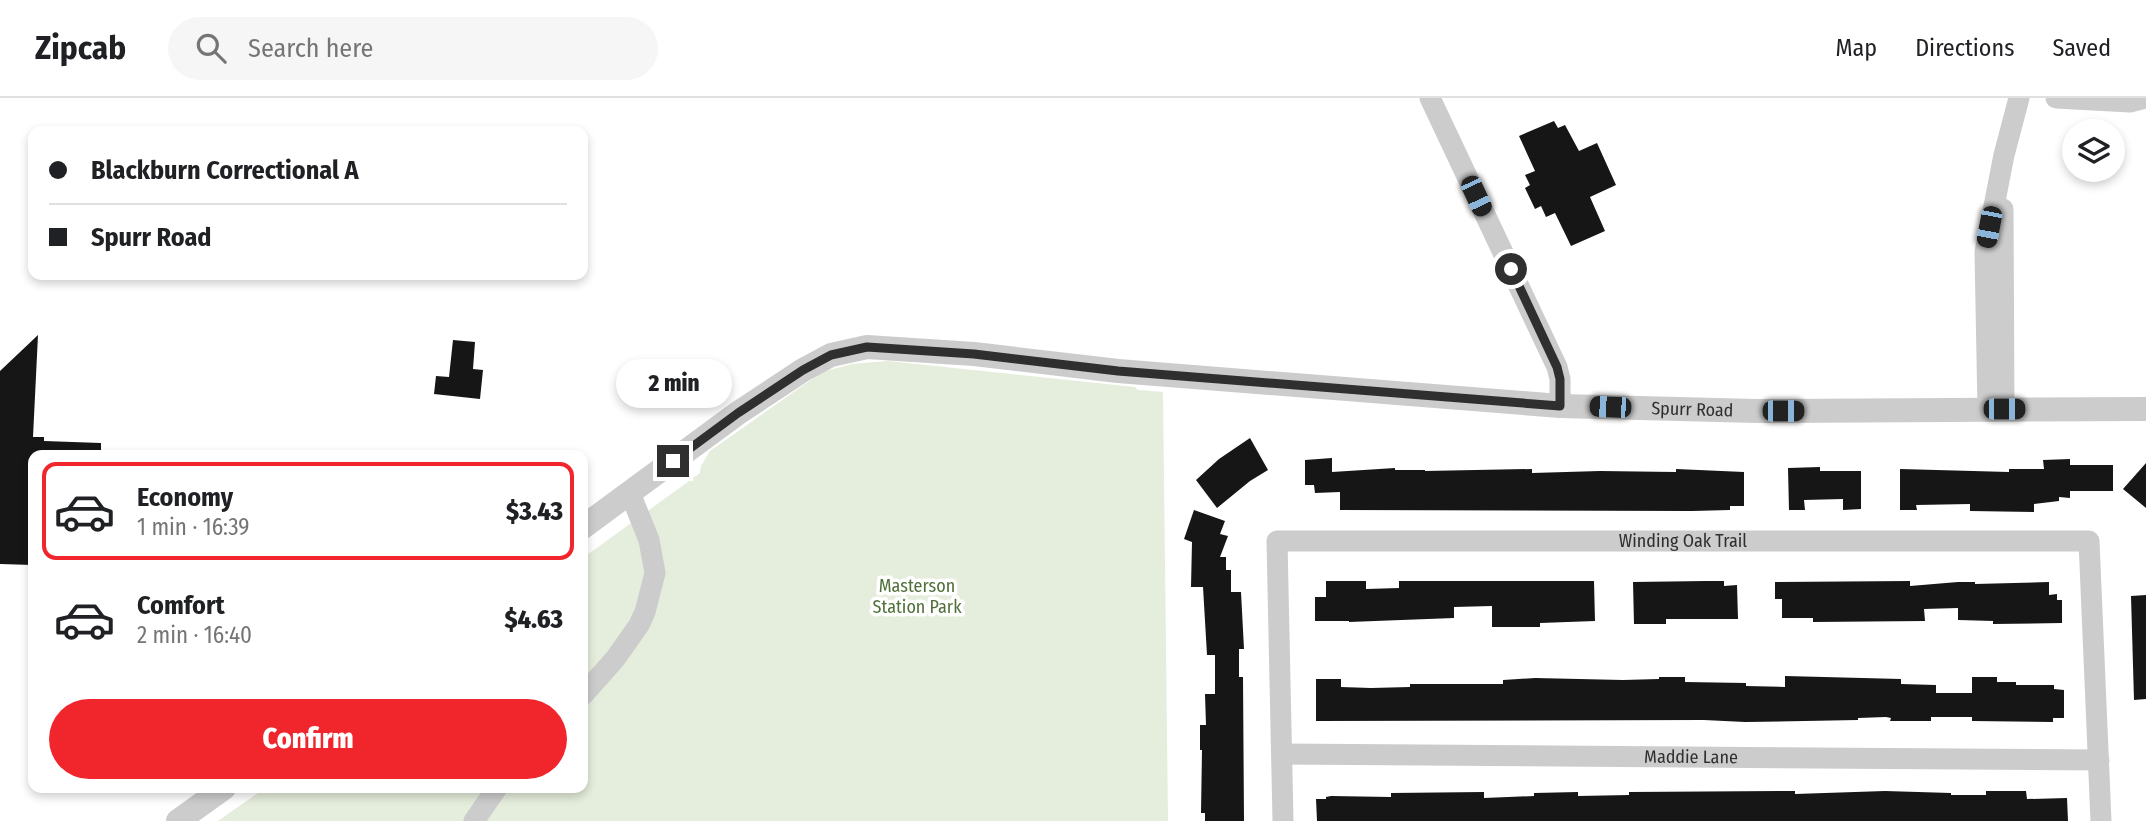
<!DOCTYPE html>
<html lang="en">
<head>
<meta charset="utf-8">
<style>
  :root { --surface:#fff; --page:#f6f6f6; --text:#202124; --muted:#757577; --line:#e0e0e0; --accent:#f1262d }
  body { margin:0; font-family:"Fira Sans Condensed",sans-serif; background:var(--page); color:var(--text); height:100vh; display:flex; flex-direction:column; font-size:26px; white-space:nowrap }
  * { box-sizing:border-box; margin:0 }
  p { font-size:23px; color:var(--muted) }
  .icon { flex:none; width:38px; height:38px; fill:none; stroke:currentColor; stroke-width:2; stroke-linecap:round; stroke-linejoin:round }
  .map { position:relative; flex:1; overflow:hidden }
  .panel { position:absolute; left:28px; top:352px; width:560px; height:343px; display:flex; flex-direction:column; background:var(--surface); border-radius:14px; box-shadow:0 4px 10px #0003 }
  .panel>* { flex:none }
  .top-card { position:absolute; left:28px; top:28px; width:560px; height:154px; border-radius:14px; box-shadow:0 4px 10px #0003; display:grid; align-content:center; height:154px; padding:0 21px; background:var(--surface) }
  .fabs { position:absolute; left:2062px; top:21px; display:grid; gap:14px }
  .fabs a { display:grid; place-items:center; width:63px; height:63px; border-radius:50%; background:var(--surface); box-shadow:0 4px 10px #0003; font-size:35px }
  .end { position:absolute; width:32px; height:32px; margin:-16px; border:9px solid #2f2f2f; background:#fff; box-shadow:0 0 0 4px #fff }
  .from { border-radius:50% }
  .bubble { position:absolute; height:49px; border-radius:24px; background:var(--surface); box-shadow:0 4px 10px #0003; font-size:23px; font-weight:800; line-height:49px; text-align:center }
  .car { position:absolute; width:21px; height:42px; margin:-21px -10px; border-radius:9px; box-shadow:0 0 5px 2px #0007; background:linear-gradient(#222 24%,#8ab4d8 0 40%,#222 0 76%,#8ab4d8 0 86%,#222 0) }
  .top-card b { display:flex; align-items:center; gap:24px; height:66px; font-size:26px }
  .top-card b+b { border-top:2px solid var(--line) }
  .top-card i { width:18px; height:18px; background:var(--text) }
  ul { padding:12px 0 0; list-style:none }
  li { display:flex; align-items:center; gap:21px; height:98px; margin:0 14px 10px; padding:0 7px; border:4px solid transparent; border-radius:14px }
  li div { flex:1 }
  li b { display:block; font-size:26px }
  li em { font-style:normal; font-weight:800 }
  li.on { border-color:var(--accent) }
  li>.icon { width:63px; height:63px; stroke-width:1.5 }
  .button { display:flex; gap:14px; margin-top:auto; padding:14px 21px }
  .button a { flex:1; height:80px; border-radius:42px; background:var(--accent); color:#fff; font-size:28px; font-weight:800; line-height:80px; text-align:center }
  header { display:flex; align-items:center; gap:42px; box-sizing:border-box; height:98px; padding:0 35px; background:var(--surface); border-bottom:2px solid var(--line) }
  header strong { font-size:33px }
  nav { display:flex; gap:38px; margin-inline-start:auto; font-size:24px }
  .search { width:490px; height:63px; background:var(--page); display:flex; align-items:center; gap:18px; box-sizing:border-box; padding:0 24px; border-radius:38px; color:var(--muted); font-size:26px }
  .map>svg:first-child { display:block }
</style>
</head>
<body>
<header>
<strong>Zipcab</strong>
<div class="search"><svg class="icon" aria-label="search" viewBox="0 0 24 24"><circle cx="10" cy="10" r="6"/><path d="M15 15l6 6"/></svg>Search here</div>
<nav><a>Map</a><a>Directions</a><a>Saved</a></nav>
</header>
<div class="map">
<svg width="2146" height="723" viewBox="0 0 2146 723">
  <rect width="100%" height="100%" fill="#fff"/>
  <path fill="#e5eddc" d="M888,263L1135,289L1138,292L1163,294L1168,723H218L265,690H583V460L700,375L701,368L710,353L822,274L852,266Z"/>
  <g fill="#161616">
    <path d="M1554,23L1558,30L1565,27L1579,53L1597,45L1616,87L1590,99L1605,133L1571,148L1555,115L1546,119L1541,108L1535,111L1525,90L1530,87L1525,77L1535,73L1519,38Z"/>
    <path d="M38,237L33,339H44V343L101,345V357H33V467L0,466V273Z"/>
    <path d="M453,242L475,244L473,271L483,272L480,301L434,296L436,278L449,279Z"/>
    <path d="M1250,340L1268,372L1250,383L1217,410L1196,382L1219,361Z"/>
    <path d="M1332,360V374L1395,370V372H1425V373L1532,371V375L1600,373L1676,374V371L1744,374V408H1730V412L1692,413L1340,412V394L1315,395L1314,387H1305V362Z"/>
    <path d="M2070,361V367H2113V393H2070V400L2059,399V403L2034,406V414L1970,413V406L1916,407L1917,412H1900V371L2009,374V371H2044L2043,362Z"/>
    <path d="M2146,365V410L2123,391Z"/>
    <path d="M1820,369V373H1861V411L1843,412V401L1804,402L1805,412H1789L1788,370Z"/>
    <path d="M1194,412L1225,423L1220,436L1228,438L1220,459H1226V472H1231V494H1241L1244,551H1239V579H1243L1244,723H1205V715H1201L1202,652H1200V627H1206L1205,596H1215V557H1207L1203,489H1191L1192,444L1184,441Z"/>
    <path d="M1326,483H1366V491L1399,490V483H1594L1595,523L1540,525V529H1492V508L1454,509V520L1349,524V523H1315V499H1326Z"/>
    <path d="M1706,483H1724V488L1737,487L1738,521H1666V526H1634L1633,484Z"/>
    <path d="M1910,483V488L1958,484H1975V486L2049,484V497L2057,496V502H2062V525L1993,526V523L1958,522V510L1924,511L1925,523L1813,524V520H1782V501H1775V484Z"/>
    <path d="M2146,497V601L2134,602L2131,498Z"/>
    <path d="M1785,578L1901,581V586L1936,587V595H1972V579H1997V584H2016V587H2054V591L2064,592V620H2053V624L1972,623V619H1931V623H1890L1891,620L1886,619L1858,620V622L1745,624L1704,622L1316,623V581H1341V589L1371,590L1410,589V586H1503V582L1535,580L1623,582L1659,581V579H1685V584L1746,585V588L1785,589Z"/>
    <path d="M1795,693V696L1885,693L1951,695V697H1986V693H2026L2027,701L2067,700L2068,723H1317L1316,701H1326V699L1331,698L1391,699V695L1484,694V700L1534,698V695L1578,694V698L1629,697V694Z"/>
  </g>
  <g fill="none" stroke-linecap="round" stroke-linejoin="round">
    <g stroke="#ccc" stroke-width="21">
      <path d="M1430,0L1557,269L1560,281V308"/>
      <path d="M2056,0L2130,4L2146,0"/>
      <path d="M2003,111L2004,311"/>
      <path d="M1988,311L1985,154L2004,57L2019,0"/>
      <path d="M583,597L615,561L639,527L645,514L655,475L649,442L630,395"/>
      <path id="s1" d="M1283,656L2099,662"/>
      <path d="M474,723L497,690"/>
      <path id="s2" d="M1283,723L1277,443H2089L2101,723"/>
    </g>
    <g stroke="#ccc" stroke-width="24">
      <path id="s3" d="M583,429L738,315L803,272L831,257L867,249L974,256L1118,273L1560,308L1757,313L2146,311"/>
      <path d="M178,723L224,690"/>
    </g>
  </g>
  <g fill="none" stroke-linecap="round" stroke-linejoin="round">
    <path stroke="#2f2f2f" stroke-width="9" d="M673,363L738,315L803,272L831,257L867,249L974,256L1118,273L1560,308V281L1557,269L1511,171"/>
  </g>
  <g text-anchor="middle" stroke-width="7" stroke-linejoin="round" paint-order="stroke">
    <g font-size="18" fill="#2f2f2f" stroke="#fff">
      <text dy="6" stroke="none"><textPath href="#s3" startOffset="1167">Spurr Road</textPath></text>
      <text dy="6" stroke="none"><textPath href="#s2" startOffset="686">Winding Oak Trail</textPath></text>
      <text dy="6" stroke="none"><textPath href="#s1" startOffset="408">Maddie Lane</textPath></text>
    </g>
    <g font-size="18" fill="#506f39" stroke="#fff">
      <text x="917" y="494">Masterson<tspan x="917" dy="21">Station Park</tspan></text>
    </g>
  </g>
</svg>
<div class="fabs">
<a><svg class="icon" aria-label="layers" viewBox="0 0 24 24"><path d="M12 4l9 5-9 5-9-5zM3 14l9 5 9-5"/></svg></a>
</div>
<i class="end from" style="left:1511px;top:171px"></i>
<i class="end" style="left:673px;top:363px"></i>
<div class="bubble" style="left:616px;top:261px;width:116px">2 min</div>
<i class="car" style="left:1476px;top:98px;rotate:155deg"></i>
<i class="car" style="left:1989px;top:129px;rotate:191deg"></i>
<i class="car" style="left:1610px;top:309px;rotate:272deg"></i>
<i class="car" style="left:2004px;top:311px;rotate:90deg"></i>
<i class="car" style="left:1783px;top:313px;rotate:90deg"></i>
<div class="top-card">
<b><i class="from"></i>Blackburn Correctional A</b>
<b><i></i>Spurr Road</b>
</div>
<section class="panel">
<ul>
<li class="on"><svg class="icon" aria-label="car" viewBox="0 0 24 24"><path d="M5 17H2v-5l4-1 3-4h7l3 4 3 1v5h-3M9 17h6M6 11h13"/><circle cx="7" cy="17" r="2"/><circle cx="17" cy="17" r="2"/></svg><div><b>Economy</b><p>1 min · 16:39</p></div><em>$3.43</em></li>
<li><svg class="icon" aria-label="car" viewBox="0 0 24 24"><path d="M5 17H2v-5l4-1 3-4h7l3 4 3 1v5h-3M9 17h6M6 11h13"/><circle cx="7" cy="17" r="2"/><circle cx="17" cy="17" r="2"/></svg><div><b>Comfort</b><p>2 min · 16:40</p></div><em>$4.63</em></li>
</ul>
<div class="button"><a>Confirm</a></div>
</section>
</div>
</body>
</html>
